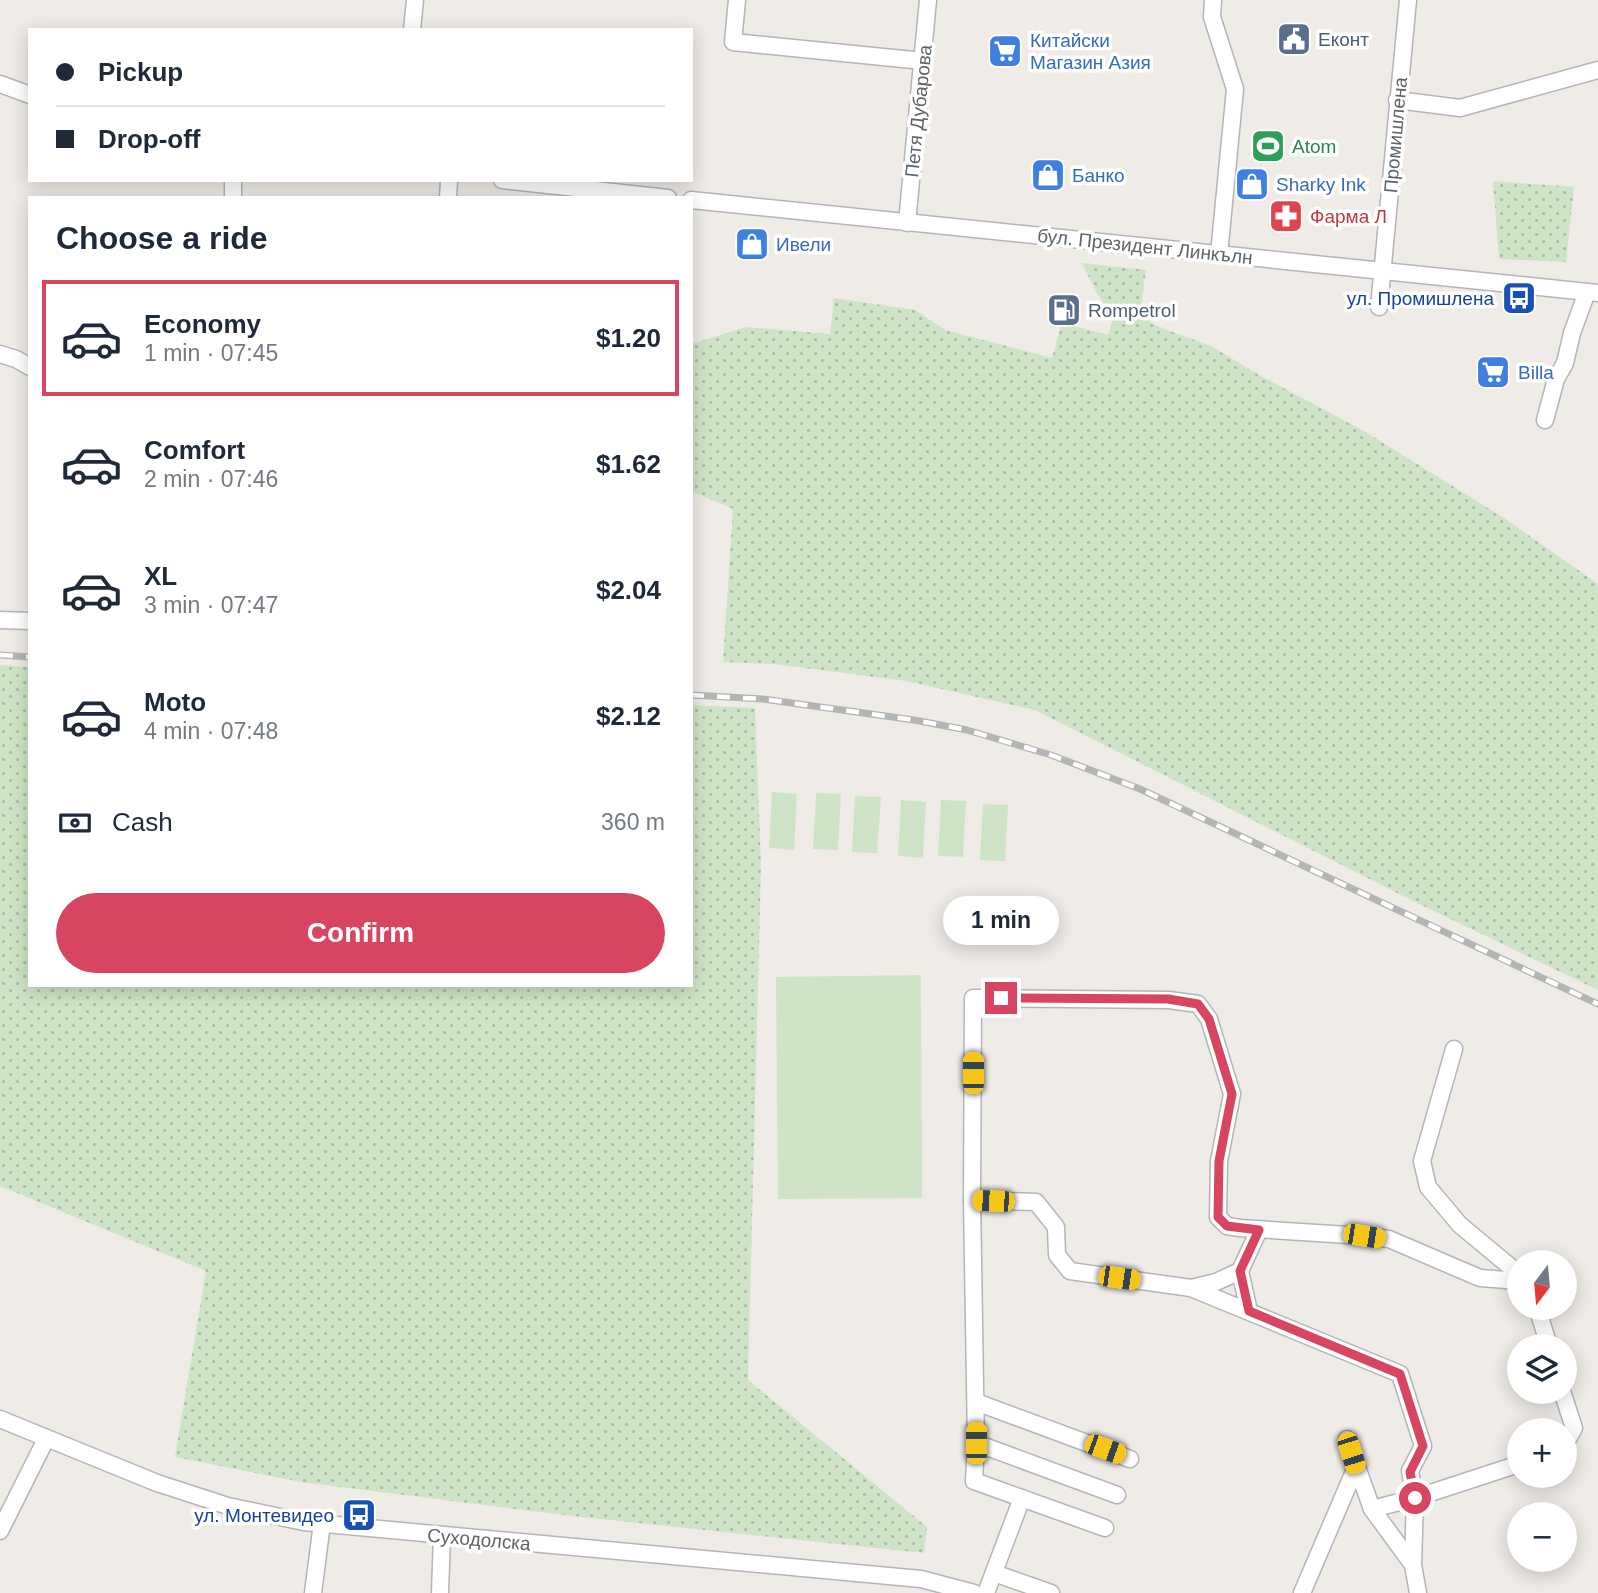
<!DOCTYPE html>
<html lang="en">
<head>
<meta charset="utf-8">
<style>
  :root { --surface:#fff; --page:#f6f6f7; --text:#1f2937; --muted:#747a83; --line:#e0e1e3; --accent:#d74561 }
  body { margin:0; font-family:Helvetica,sans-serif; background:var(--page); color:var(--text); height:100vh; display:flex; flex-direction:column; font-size:26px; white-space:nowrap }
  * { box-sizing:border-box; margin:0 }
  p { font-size:23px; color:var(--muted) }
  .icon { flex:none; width:38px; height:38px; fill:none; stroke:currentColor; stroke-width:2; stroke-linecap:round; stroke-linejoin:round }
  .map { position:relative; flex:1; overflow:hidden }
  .sheet { position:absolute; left:28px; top:196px; width:665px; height:791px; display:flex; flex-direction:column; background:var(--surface); border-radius:0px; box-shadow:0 4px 18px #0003 }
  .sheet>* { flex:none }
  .guide { position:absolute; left:28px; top:28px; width:665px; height:154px; border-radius:0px; box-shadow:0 4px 18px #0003; display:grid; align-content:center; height:154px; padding:0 28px; background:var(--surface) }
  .needle { width:46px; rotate:196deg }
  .fabs { position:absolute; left:1507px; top:1250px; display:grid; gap:14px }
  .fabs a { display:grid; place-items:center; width:70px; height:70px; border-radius:50%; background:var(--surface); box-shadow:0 4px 18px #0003; font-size:35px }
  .end { position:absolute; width:32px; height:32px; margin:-16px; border:9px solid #d74561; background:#fff; box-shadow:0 0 0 4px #fff }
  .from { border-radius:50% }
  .bubble { position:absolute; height:49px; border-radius:24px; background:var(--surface); box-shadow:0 4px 18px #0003; font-size:23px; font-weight:700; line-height:49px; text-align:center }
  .car { position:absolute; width:21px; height:42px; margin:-21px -10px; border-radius:9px; box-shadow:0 0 5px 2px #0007; background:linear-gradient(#f5c518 24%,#345 0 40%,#f5c518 0 76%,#345 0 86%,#f5c518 0) }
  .guide b { display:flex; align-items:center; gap:24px; height:66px; font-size:26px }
  .guide b+b { border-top:2px solid var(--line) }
  .guide i { width:18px; height:18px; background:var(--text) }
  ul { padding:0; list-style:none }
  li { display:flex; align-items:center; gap:21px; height:116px; margin:0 14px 10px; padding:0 14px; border:4px solid transparent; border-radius:0px }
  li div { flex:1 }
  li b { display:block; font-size:26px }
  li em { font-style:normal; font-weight:700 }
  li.current { border-color:var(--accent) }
  li>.icon { width:63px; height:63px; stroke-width:1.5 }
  h2 { padding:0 28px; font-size:32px; line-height:84px }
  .pay { display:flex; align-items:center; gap:18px; height:77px; padding:0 28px; font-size:26px }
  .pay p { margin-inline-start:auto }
  .action { display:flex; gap:14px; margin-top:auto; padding:14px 28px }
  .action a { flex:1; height:80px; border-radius:42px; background:var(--accent); color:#fff; font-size:28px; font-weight:700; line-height:80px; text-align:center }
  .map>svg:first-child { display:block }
</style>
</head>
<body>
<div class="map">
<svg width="1598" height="1593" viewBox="0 0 1598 1593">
  <defs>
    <pattern id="grass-dots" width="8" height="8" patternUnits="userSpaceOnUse" patternTransform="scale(1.75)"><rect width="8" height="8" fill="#cfe4c7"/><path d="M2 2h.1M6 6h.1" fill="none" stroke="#abbca5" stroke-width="1.8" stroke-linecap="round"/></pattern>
  </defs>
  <rect width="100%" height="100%" fill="#efebe7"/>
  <g fill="url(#grass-dots)">
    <path d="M1493,181L1574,187L1566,262L1499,259Z"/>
    <path d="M1082,263L1146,270L1140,315L1159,327L1211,346L1261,376L1364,431L1504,518L1598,584V990L1413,901L1035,710L906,681L773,664L723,662L733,509L691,491V344L746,327L830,334L834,298L915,310L945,330L1052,358L1062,323L1108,335L1114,316L1098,295Z"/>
    <path d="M0,665L30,667V985H691V705L755,708L761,866L748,1380L927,1527L924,1553L572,1516L301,1482L175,1457L206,1271L0,1186Z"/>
  </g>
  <g fill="#cfe4c7">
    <path d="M772,792L797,794L794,850L769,848Z"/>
    <path d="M816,793L841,794L838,850L813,849Z"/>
    <path d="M855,796L881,797L877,853L852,852Z"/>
    <path d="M901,800L926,802L923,858L898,856Z"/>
    <path d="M941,800L966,801L963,857L938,856Z"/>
    <path d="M983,804L1008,805L1005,861L980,860Z"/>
    <path d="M921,975L922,1198L778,1199L776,977Z"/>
  </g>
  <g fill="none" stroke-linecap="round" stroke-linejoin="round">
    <g stroke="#b2b6b8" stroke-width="19">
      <g id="minor">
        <path d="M737,0L733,42L923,61"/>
        <path d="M1213,0L1212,17L1235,89L1219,254"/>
        <path d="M412,30L415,0"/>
        <path d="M0,84L30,95"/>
        <path d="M1397,100L1460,108L1598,70"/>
        <path d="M502,180L668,198"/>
        <path d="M233,198V180"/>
        <path d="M448,198L449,180"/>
        <path d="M691,200L1598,293"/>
        <path d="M907,223L928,0"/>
        <path d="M1379,307L1408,0"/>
        <path d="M0,354L16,359L30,367"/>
        <path d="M1545,420L1556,379L1565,363L1572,333L1587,292"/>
        <path d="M0,620L30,621"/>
        <path d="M1454,1049L1422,1161L1428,1187L1460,1225L1519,1274"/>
        <path d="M972,1200L1036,1202L1056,1227L1057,1255L1070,1271L1191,1288L1400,1374L1423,1446L1410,1471L1415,1498L1413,1565"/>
        <path d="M1240,1271L1249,1311"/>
        <path d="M1191,1288L1216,1282L1240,1271L1259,1230"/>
        <path d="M1537,1307L1549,1346"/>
        <path d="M1562,1391L1574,1428L1564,1446"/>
        <path d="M976,1402L1130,1459"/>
        <path d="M0,1419L157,1483L228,1506L304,1522L921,1579L974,1593"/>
        <path d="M1347,1439L1372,1509L1413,1565L1418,1593"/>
        <path d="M976,1443L974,1481L1105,1528"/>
        <path d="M1117,1495L976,1443L972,1200L973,998L1169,1000L1198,1004L1209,1019L1232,1094L1219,1161L1218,1217L1227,1226L1240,1228L1364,1236L1389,1239L1480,1278L1519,1281"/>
        <path d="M1372,1509L1415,1498L1519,1464"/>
        <path d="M0,1531L46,1439"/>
        <path d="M994,1573L1051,1593"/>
        <path d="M313,1593L322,1523"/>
        <path d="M440,1593L442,1535"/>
        <path d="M986,1593L1022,1498"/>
        <path d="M1302,1593L1356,1467"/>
      </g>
    </g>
    <use href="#minor" stroke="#fff" stroke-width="16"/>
    <g stroke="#b3b4b4" stroke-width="7">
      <g id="rail">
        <path d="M0,655L30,657"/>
        <path d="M691,695L763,699L914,720L967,730L1051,755L1140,789L1598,1004"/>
      </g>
    </g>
    <use href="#rail" stroke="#fff" stroke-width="4.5" stroke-dasharray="13" stroke-linecap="butt"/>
  </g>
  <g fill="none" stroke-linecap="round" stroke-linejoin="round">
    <path stroke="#d74561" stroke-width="9" d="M1001,998L1168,999L1198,1004L1209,1019L1232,1094L1219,1161L1218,1217L1227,1226L1259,1230L1240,1271L1249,1311L1400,1374L1423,1446L1410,1472L1415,1498"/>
  </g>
  <defs>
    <g id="civic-square" transform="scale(1.75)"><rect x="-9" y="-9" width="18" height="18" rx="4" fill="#5c6f8a" stroke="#fff"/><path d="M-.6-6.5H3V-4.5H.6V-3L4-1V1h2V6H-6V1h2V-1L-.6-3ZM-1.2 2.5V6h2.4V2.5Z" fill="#fff"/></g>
    <g id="supermarket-square" transform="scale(1.75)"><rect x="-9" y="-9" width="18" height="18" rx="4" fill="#3f7fe0" stroke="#fff"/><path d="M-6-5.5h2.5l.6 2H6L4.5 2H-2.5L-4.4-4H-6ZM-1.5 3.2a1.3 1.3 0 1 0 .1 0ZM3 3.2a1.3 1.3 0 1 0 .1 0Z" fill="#fff"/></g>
    <g id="stadium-square" transform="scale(1.75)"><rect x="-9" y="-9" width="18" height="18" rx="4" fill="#2e9e5b" stroke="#fff"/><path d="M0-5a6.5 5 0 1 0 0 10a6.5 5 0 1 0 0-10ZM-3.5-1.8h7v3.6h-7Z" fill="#fff"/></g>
    <g id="shop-square" transform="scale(1.75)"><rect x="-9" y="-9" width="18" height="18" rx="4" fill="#3f7fe0" stroke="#fff"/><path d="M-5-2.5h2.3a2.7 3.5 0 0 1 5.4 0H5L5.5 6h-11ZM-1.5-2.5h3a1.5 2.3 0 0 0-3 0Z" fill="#fff"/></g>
    <g id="pharmacy-square" transform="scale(1.75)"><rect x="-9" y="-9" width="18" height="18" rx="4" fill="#e0444e" stroke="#fff"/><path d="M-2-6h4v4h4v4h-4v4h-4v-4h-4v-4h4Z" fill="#fff"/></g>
    <g id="bus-square" transform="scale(1.75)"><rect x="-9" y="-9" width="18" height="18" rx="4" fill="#1a4fb4" stroke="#fff"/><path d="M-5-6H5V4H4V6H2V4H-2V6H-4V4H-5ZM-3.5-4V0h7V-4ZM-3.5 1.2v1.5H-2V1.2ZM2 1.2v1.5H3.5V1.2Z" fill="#fff"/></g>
    <g id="fuel-square" transform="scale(1.75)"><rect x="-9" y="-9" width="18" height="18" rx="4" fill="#5c6f8a" stroke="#fff"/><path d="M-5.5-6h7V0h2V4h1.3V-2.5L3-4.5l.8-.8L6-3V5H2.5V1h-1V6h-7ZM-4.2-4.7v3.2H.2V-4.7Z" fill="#fff"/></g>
  </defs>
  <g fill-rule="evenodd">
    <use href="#civic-square" x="1294" y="39"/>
    <use href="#supermarket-square" x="1005" y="51"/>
    <use href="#stadium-square" x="1268" y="146"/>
    <use href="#shop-square" x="1048" y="175"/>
    <use href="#shop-square" x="1252" y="184"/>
    <use href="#pharmacy-square" x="1286" y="216"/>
    <use href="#shop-square" x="752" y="244"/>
    <use href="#bus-square" x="1519" y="298"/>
    <use href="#fuel-square" x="1064" y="310"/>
    <use href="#supermarket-square" x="1493" y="372"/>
    <use href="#bus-square" x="359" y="1515"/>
  </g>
  <g text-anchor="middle" stroke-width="7" stroke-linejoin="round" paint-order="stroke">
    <g font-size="19" fill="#4e5e75" stroke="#fff" text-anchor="start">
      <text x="1318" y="46">Еконт</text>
      <text x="1088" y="317">Rompetrol</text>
    </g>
    <g font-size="19" fill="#366cbe" stroke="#fff" text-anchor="start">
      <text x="1030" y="47">Китайски<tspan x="1030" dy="22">Магазин Азия</tspan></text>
      <text x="1072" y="182">Банко</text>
      <text x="1276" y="191">Sharky Ink</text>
      <text x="776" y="251">Ивели</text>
      <text x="1518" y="379">Billa</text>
    </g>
    <g font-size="19" fill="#5f6466" stroke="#fff">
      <text transform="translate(918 111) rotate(-84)" y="7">Петя Дубарова</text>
      <text transform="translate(1395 135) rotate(-85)" y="7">Промишлена</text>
      <text transform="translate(1145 246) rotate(6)" y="7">бул. Президент Линкълн</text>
      <text transform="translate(479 1539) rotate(5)" y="7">Суходолска</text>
    </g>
    <g font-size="19" fill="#27864d" stroke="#fff" text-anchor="start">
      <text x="1292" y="153">Atom</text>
    </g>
    <g font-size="19" fill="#be3a42" stroke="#fff" text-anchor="start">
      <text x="1310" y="223">Фарма Л</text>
    </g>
    <g font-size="19" fill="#164399" stroke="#fff" text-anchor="end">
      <text x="1494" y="305">ул. Промишлена</text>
      <text x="334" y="1522">ул. Монтевидео</text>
    </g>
  </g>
</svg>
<div class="fabs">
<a><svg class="needle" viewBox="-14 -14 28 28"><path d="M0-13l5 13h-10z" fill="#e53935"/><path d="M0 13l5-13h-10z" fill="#747a83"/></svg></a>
<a><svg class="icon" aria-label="layers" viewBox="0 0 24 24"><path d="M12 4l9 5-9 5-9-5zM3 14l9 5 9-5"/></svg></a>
<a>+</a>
<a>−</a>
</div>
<i class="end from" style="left:1415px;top:1498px"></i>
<i class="end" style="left:1001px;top:998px"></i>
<div class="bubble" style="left:943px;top:896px;width:116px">1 min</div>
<i class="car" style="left:973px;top:1073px;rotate:0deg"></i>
<i class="car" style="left:993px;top:1201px;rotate:272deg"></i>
<i class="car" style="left:1364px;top:1236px;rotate:99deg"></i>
<i class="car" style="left:1119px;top:1278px;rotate:98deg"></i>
<i class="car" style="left:976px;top:1443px;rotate:0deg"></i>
<i class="car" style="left:1105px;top:1449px;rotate:110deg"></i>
<i class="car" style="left:1351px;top:1453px;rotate:162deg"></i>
<div class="guide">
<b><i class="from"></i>Pickup</b>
<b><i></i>Drop-off</b>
</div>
<section class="sheet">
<h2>Choose a ride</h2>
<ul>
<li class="current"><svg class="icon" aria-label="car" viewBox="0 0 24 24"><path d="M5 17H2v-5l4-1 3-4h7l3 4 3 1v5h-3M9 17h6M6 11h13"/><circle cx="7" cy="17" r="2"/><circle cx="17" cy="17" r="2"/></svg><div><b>Economy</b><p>1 min · 07:45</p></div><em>$1.20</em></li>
<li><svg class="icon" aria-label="car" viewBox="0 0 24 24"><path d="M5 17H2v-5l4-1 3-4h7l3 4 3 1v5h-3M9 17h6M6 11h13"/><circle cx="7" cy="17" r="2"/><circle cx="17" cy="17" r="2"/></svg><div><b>Comfort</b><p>2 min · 07:46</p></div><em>$1.62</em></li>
<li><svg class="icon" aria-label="car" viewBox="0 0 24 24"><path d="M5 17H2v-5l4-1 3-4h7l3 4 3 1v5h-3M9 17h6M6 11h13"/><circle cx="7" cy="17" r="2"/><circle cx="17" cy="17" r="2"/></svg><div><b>XL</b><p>3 min · 07:47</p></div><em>$2.04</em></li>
<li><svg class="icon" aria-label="car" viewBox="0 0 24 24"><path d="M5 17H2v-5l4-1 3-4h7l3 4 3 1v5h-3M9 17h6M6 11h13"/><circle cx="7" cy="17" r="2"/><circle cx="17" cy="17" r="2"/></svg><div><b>Moto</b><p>4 min · 07:48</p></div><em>$2.12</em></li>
</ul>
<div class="pay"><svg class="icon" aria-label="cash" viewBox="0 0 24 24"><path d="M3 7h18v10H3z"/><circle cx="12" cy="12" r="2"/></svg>Cash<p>360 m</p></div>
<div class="action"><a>Confirm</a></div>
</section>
</div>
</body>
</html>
